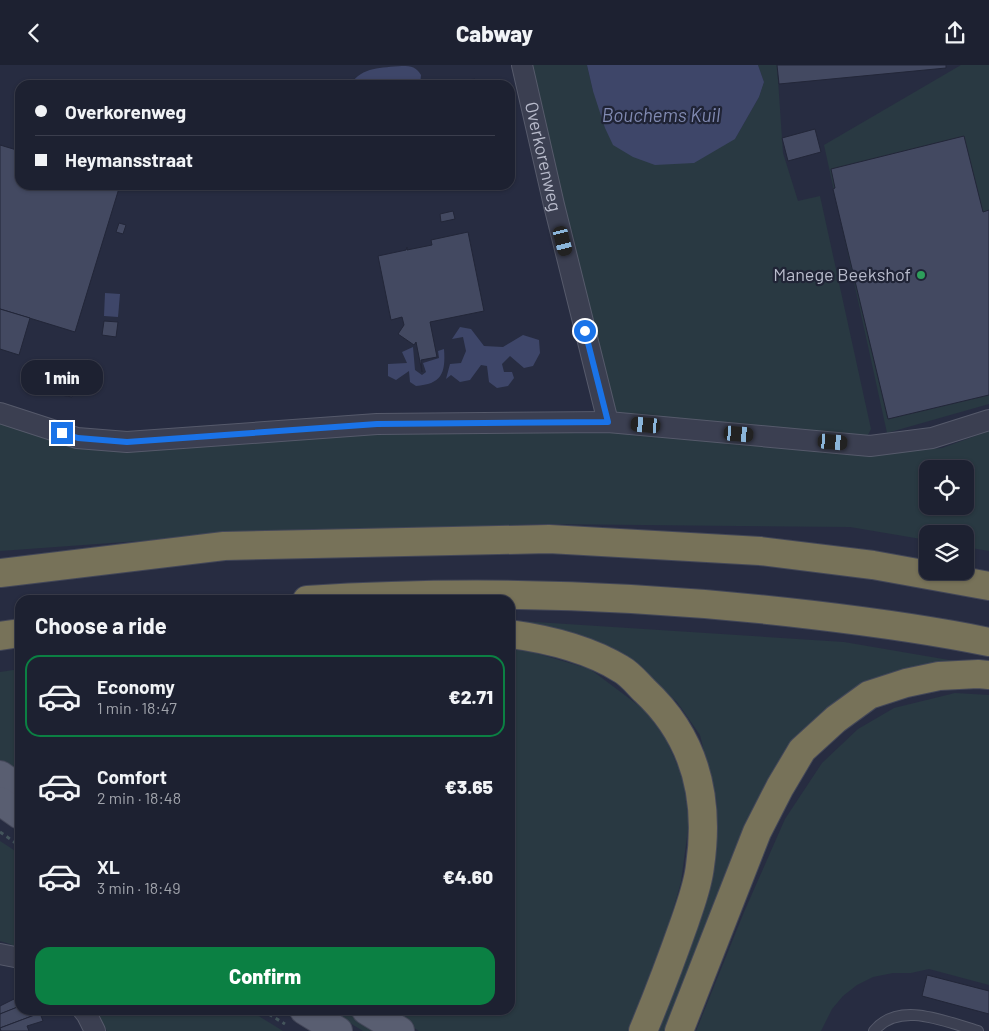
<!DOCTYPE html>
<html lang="en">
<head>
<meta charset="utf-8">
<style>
  :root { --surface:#1d2131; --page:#2a2e3d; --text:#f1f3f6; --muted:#a0a3ab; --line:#3b3e4d; --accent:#0b8043 }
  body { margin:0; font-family:Barlow,sans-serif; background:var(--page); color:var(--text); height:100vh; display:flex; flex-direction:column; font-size:19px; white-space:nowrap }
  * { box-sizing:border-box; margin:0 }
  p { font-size:16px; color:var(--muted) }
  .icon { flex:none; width:28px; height:28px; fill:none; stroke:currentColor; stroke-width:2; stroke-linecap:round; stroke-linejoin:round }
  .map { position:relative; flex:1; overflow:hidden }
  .panel { position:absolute; left:15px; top:530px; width:500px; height:420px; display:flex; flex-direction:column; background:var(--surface); border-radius:15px; box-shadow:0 1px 4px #0004,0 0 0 1px var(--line) }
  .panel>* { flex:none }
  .banner { position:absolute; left:15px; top:15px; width:500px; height:110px; border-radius:15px; box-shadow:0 1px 4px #0004,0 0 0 1px var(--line); display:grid; align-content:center; height:110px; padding:0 20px; background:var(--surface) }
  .buttons { position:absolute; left:919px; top:395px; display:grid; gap:10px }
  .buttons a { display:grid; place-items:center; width:55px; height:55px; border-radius:10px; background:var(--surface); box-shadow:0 1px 4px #0004,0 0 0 1px var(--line); font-size:25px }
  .end { position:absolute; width:22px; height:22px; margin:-11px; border:6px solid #1a73e8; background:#fff; box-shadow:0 0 0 2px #fff }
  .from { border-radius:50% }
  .bubble { position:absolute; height:35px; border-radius:15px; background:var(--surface); box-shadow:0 1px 4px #0004,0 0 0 1px var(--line); font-size:16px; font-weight:800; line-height:35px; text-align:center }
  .car { position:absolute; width:15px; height:30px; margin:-15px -8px; border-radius:6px; box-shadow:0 0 4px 1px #0007; background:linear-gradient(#222 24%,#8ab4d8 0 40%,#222 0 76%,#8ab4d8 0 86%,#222 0) }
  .banner b { display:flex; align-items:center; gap:18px; height:48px; font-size:19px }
  .banner b+b { border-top:1px solid var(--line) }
  .banner i { width:12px; height:12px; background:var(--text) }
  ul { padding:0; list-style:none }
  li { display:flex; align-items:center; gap:15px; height:82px; margin:0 10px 8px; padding:0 10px; border:2px solid transparent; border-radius:15px }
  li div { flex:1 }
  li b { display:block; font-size:19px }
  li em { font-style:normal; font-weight:800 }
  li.on { border-color:var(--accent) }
  li>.icon { width:45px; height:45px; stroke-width:1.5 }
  h2 { padding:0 20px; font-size:22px; line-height:60px }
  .button { display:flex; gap:10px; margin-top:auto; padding:10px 20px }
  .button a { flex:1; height:58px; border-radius:15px; background:var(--accent); color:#fff; font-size:20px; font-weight:800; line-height:58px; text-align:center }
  header { display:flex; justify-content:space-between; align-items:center; height:65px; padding:0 20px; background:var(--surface); font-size:22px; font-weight:800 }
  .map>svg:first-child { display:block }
</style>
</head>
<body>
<header><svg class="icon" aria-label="back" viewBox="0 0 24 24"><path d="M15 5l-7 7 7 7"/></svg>Cabway<svg class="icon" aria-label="share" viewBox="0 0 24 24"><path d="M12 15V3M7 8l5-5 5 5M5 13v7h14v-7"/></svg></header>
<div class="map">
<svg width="989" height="966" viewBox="0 0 989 966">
  <rect width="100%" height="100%" fill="#272c41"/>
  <g fill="#293942" fill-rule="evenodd">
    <path d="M532,0H587L593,26L735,74L759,32L764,17L758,0H777L783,88L798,136L820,131L871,364L867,372L623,352L611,341Z"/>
    <path d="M961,0H989V339L887,368L824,80Z"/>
    <path d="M0,356L71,378L382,368L610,366L854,390L942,383L989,366V486L965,482V469H928L927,475L850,462L543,459L223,470L0,486ZM928,404H965V441H928Z"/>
    <path d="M520,556L844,577L984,601L878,613L840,635L670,966H659L675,923L711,803L717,738L700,670L677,637L633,598L576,572Z"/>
    <path d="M510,584L532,587L590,604L646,646L666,674L683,713L689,757L681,817L657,901L633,966H419L385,945H510Z"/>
    <path d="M20,604V708L0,695V607Z"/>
    <path d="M955,628L989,630V920L929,904L911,908H893L873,912L857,920L843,931L832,944L821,966H696L744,847L785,754L822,698L858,664L894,643Z"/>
    <path d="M0,776L20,789V884L10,879L0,876Z"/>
    <path d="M96,945H249L283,966H107Z"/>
    <path d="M329,945H357L391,966H363Z"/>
  </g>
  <g fill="#3e4669">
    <path d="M587,0H758L764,17L759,32L735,74L694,98L655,100L633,92L613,80L605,63L593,26Z"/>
    <path d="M402,1C412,1 416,2 421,10L420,20H350C363,1 381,3 402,1Z"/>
    <path d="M105,228L120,229L118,252L104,251Z"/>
    <path d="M460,262L471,264L484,281L503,282L523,270L539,275L540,288L533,301L524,303L510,291L502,299L504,307H512L514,313L508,321L497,323L489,317L487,301L481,300L470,315L460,317L451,310L446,314L450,299L461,298L466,286L463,272L452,274Z"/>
    <path d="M413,282L415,305L422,310L426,307L423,298L439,293L438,286L444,284C446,309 441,319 416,321L410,317L409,306L396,315L388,311V299L407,298L402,287Z"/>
  </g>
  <g fill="#434961" stroke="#222638">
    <path d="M777,0H946V3L779,19Z"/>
    <path d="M475,14L476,20H435V19Z"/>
    <path d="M815,64L821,87L788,96L782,73Z"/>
    <path d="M964,71L983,147L989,145V330L888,354L833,124L835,123L831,104Z"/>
    <path d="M0,80L20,86V120H120L75,267L0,244Z"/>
    <path d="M453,146L455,154L441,157L440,149Z"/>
    <path d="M119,158L126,160L123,169L116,167Z"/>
    <path d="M468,167L484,246L430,257L437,292L421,295L422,307L416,277L414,280L398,269L404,260L402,252L391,255L378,191L406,185L407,182V185L432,180L431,175Z"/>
    <path d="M0,244L30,253L19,290L0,284Z"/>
    <path d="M104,256L118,257L116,272L102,270Z"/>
    <path d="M42,301L77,307L72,332L38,326Z"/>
    <path d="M927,910L989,926V949L922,931Z"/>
    <path d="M14,934L18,942L0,949V941Z"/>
    <path d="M20,941V945L22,947L39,945L40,948L0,963V949Z"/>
    <path d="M40,948L43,956L27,961L29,966H1L0,963Z"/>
  </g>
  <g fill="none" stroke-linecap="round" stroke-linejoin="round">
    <g stroke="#565a6b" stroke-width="12">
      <path id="lane" d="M874,966C899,935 946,957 978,966"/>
    </g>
    <g stroke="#565a6b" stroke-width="22">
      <g id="street">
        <path id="s1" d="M522,0L554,140L608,357"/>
        <path d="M0,348L77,373L127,377L377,359L608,357L870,381L932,373L989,355"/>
        <path d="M0,889L20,893"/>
        <path d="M83,945L87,950L95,966"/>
      </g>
    </g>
    <g stroke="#45485a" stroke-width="30">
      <g id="primary">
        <path d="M0,710L20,724"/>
        <path d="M0,736L20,750"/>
        <path d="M304,945L338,966"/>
        <path d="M366,945L400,966"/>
      </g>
    </g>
    <g stroke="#434758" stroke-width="30">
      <g id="highway">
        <path d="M0,508L224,481L549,474L760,486L873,500L989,521"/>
        <path d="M307,535C476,524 646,530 813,550C872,557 931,565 989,577"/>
        <path d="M510,569C547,574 590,585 621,604C630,609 637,618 644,625C695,672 710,733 700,801C698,820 691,838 685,856C672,893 658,930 643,966"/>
        <path d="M0,571L20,568"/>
        <path d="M679,966L757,767L780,722L802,685L836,654L869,630L906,618L939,611L978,609L989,610"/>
      </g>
    </g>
    <g stroke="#44555c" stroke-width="3" stroke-dasharray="4 4" stroke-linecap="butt">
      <path d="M0,767L20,781"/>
      <path d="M262,945L285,959"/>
    </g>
    <use href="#lane" stroke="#3b3f51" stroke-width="10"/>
    <use href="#street" stroke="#3b3f51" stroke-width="20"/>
    <use href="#primary" stroke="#595e71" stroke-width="28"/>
    <use href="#highway" stroke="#777259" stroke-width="28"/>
  </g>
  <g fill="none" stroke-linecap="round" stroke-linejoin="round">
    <path stroke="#1a73e8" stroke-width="6" d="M62,368L78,373L127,377L377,359L608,357L585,266"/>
  </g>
  <circle fill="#2e9e5b" stroke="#202436" stroke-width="2" cx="921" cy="210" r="5"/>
  <g text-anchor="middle" stroke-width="4.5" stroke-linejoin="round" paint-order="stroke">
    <g font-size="18" fill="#b8bbcb" stroke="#202436">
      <text dy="6" stroke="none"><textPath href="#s1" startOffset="94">Overkorenweg</textPath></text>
    </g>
    <g font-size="18" fill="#b8bbcb" stroke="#202436" text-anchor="end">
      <text x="911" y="216">Manege Beekshof</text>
    </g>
    <g font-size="19" font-style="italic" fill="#818ab2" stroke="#202436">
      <text x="661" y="57">Bouchems Kuil</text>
    </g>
  </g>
</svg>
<div class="buttons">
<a><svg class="icon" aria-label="locate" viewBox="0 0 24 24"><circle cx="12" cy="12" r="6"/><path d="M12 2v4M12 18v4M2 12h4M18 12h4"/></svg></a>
<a><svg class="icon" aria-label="layers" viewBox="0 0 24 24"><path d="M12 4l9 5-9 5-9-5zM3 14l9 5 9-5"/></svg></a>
</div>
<i class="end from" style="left:585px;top:266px"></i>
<i class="end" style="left:62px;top:368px"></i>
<div class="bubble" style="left:21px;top:295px;width:82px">1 min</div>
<i class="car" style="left:563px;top:176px;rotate:166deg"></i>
<i class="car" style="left:646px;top:360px;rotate:275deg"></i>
<i class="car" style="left:739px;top:369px;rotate:95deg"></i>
<i class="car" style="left:833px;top:377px;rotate:95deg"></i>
<div class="banner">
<b><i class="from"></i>Overkorenweg</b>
<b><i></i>Heymansstraat</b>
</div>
<section class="panel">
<h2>Choose a ride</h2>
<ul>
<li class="on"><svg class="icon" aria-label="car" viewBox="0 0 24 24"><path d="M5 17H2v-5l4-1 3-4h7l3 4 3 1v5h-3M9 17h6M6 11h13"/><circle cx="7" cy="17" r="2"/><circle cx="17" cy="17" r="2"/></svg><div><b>Economy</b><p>1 min · 18:47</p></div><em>€2.71</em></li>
<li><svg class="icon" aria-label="car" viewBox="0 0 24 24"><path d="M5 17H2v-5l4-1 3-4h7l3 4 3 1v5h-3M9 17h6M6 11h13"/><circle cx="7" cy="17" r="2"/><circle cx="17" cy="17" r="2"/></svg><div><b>Comfort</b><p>2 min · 18:48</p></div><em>€3.65</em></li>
<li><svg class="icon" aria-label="car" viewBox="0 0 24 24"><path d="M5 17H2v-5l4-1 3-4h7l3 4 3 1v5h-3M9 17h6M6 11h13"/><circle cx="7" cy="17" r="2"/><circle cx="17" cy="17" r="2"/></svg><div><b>XL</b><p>3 min · 18:49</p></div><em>€4.60</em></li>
</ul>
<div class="button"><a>Confirm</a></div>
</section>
</div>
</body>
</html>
